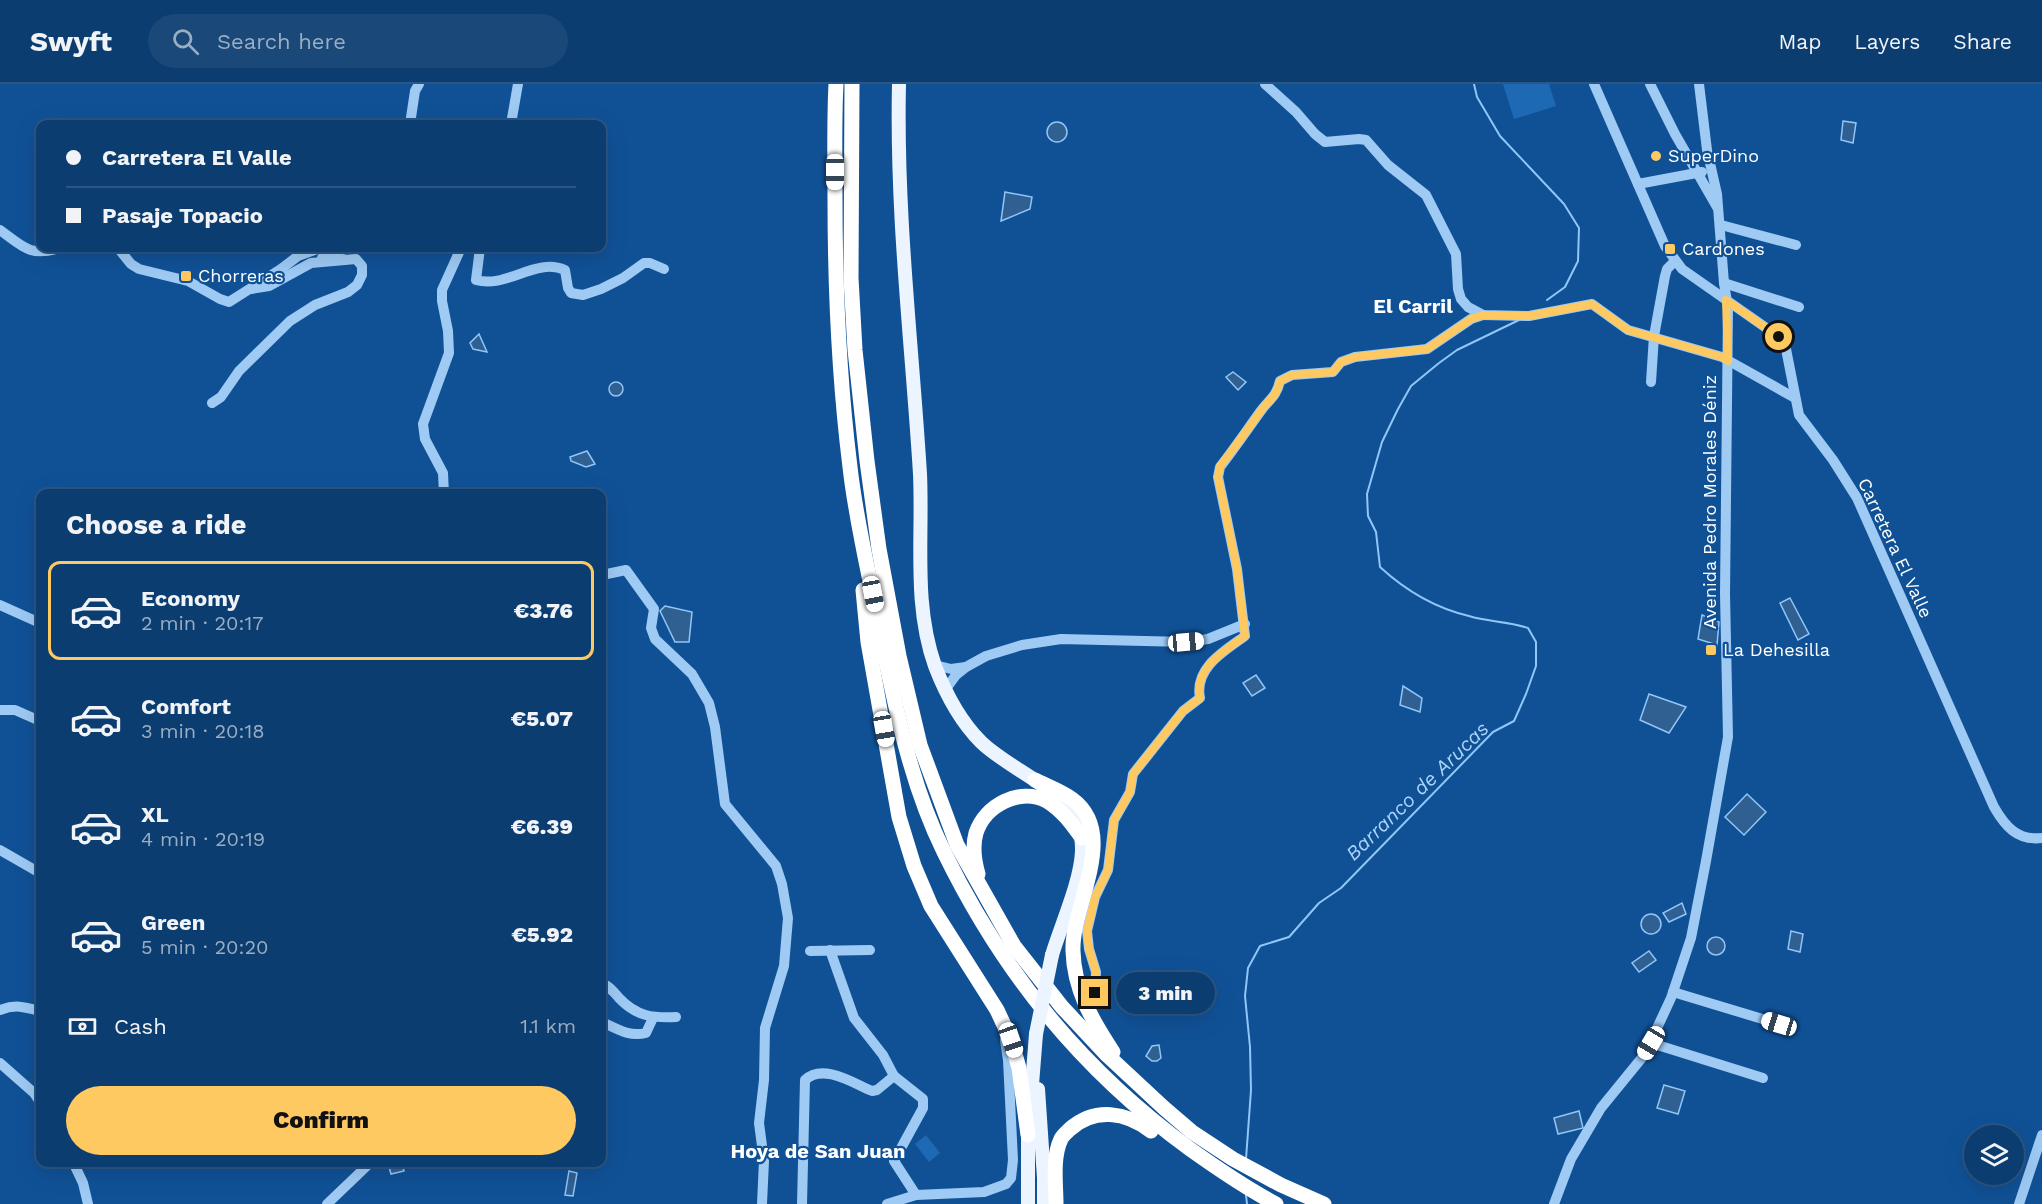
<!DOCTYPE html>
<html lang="en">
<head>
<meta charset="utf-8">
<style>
  :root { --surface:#0c3d70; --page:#1a4878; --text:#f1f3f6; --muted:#9aaec3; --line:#2c5683; --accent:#ffc961 }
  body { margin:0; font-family:"Work Sans",sans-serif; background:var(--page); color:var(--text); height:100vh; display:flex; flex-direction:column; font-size:22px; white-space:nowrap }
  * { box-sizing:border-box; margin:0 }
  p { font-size:20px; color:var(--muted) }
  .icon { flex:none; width:33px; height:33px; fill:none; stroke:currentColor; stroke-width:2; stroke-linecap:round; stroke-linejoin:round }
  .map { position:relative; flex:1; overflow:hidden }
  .side { position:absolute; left:36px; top:405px; width:570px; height:678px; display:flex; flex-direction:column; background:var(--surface); border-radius:12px; box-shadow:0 6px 24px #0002,0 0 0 2px var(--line) }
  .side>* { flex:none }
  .banner { position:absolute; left:36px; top:36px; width:570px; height:132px; border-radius:12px; box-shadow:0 6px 24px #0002,0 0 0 2px var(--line); display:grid; align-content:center; height:132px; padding:0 30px; background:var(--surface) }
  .tools { position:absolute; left:1964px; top:1041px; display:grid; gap:12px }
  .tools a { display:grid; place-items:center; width:60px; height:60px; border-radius:50%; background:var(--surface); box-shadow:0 6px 24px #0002,0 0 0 2px var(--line); font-size:30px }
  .end { position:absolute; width:27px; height:27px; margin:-14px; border:8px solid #ffc961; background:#111; box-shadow:0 0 0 3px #111 }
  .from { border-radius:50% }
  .bubble { position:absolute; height:42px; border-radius:21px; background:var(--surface); box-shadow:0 6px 24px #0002,0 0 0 2px var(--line); font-size:20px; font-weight:800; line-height:42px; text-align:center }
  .car { position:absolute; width:18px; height:36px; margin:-18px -9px; border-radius:8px; box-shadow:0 0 4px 2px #0007; background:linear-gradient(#fff 24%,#345 0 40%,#fff 0 76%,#345 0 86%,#fff 0) }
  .banner b { display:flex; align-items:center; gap:21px; height:57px; font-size:22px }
  .banner b+b { border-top:2px solid var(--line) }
  .banner i { width:15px; height:15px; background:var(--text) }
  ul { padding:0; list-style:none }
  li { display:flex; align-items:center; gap:18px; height:99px; margin:0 12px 9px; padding:0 18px; border:3px solid transparent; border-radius:12px }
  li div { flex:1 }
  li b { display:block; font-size:22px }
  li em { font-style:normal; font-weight:800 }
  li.on { border-color:var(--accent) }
  li>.icon { width:54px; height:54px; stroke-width:1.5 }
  h2 { padding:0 30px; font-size:27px; line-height:72px }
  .pay { display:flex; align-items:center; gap:15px; height:66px; padding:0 30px; font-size:22px }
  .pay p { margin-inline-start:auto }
  .primary-button { display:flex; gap:12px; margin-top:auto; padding:12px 30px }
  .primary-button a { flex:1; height:69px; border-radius:36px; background:var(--accent); color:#111; font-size:24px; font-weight:800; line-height:69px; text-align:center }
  header { display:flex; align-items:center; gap:36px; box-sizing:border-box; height:84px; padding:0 30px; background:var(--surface); border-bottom:2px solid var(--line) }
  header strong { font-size:28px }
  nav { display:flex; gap:33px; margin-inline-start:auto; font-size:21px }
  .search { width:420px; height:54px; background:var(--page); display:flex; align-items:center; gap:15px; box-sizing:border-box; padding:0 21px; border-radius:33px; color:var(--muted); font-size:22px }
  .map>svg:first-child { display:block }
</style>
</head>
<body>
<header>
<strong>Swyft</strong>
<div class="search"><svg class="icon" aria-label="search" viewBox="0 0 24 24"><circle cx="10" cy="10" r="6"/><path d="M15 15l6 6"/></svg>Search here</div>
<nav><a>Map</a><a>Layers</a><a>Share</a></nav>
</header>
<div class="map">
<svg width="2042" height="1120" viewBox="0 0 2042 1120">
  <rect width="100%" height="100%" fill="#105196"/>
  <g fill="#1e69b3">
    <path d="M1503,0H1549L1556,22L1514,35Z"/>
    <path d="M926,1051L940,1069L929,1078L915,1060Z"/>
  </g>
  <g fill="#306092" stroke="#90c6f8" stroke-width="1.5">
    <path d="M1843,37L1856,39L1853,59L1841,56Z"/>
    <circle cx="1057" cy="48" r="10"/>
    <path d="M1005,108L1032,113L1030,125L1001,137Z"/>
    <path d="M479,250L487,268L473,265L470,259Z"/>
    <path d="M1233,288L1246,298L1238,306L1226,293Z"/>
    <circle cx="616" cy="305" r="7"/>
    <path d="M587,367L595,380L586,383L571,377L570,373Z"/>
    <path d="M1790,514L1809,550L1798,556L1780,519Z"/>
    <path d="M665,522L692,528L689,558H675L660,527Z"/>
    <path d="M1702,531L1719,538L1717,561L1698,555Z"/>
    <path d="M1256,591L1265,604L1252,612L1243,599Z"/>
    <path d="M1403,602L1422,614L1420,628L1400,621Z"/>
    <path d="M1649,610L1686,623L1669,649L1640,636Z"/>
    <path d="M1747,710L1766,728L1744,751L1725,733Z"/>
    <path d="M1682,819L1686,830L1669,838L1663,829Z"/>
    <circle cx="1651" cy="840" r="10"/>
    <path d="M1791,847L1803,850L1800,868L1788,865Z"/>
    <circle cx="1716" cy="862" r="9"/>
    <path d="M1649,867L1656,876L1639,888L1632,879Z"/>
    <path d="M1159,961L1161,974L1157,977H1152L1146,972L1152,962Z"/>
    <path d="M1664,1001L1685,1007L1678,1030L1657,1024Z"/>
    <path d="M1579,1027L1583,1044L1558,1050L1554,1034Z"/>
    <path d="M388,1079H402L404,1087L391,1090Z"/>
    <path d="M569,1087L577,1089L573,1112L565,1111Z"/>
  </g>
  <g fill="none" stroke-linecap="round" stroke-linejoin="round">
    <g stroke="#90c6f8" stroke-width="2">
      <path d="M1474,0L1477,13L1500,52L1564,120L1579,144L1578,177L1565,203L1547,216"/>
      <path d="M1246,1075L1251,1006L1250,963L1245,912L1248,884L1260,862L1289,853L1319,819L1341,804L1493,648L1514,637L1526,610L1536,582V558L1528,544C1508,537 1488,538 1469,532C1435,524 1405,506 1380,483L1376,448L1368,432L1367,410L1382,358L1398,325L1411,302L1439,279L1457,266L1519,236"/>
      <path d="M1246,1111L1247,1120"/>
    </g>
    <g stroke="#9ecaf4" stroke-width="10">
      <path d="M1265,0L1296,28L1315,50L1325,58L1359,55L1366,56L1388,81L1426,111L1456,170L1458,205L1461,215L1468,223L1483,231L1529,232L1592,220L1628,246L1722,273L1795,314"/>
      <path d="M1594,0L1665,162L1682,185L1779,253L1786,265L1799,331L1833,376L1857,414L1994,723C2005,742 2017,757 2042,754"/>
      <path d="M1650,0L1675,50L1717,123"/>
      <path d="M410,40L415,7L419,0"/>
      <path d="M511,40L518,0"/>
      <path d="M1638,100L1702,88"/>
      <path d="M1721,141L1796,161"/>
      <path d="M0,146C23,163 30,173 60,164"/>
      <path d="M118,164L131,180L139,185L188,197L220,215L229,218L281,185L298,172L320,164"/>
      <path d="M480,164L476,196C506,205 536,173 565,186L568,204L571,209L583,211L601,205L623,194L644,179H650L664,185"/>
      <path d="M322,174L348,164"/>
      <path d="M1724,199L1799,223"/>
      <path d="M1651,298L1654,252L1665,192L1667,185L1675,177"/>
      <path d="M212,319L221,313L239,287L290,237L315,221L348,208L357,201L362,191V182L356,175L311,179L269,202L251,205"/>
      <path d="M444,410L443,389L425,355L423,340L449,269L448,247L442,217V206L461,164"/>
      <path d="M602,491L626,486L654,525L651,544L655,555L692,590L709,619L715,643L725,720L776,782L782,800L788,834L784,882L765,944L764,996L759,1039L764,1077L762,1120"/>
      <path d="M0,521L40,539"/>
      <path d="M935,581L951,585L966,583"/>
      <path d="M945,606L956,591L966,583L986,572L1022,561L1061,555L1186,558L1208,555L1245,540"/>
      <path d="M0,626H15L40,637"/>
      <path d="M0,766L40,789"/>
      <path d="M830,866L854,934L883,971L894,992L923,1015V1024L894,1077L916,1111"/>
      <path d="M810,867L870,866"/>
      <path d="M602,899C610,903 613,907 619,914C637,933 653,934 676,933"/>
      <path d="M1673,908L1779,940"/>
      <path d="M1095,909L1096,888L1089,865L1087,847L1095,813L1108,786L1114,736L1130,708L1133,690L1183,627L1200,614C1194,584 1224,567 1245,552L1237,485L1218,393L1220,383C1234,365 1247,346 1260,328C1269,315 1276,314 1280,297L1292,291L1333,288L1341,278L1355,273L1427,265L1471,235L1483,231"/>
      <path d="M0,926C15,920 25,923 40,927"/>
      <path d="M602,938C617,945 629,953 646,949L653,934"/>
      <path d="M1651,959L1763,994"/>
      <path d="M0,979L34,1009L40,1018"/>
      <path d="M73,1078L83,1099L88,1120"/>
      <path d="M327,1120L371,1078"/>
      <path d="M802,1120L805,996C823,979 853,999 872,1007L877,1006L894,992"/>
      <path d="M887,1120L916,1111L984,1108L1006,1100L1011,1094L1013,1076L1008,976L1005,956"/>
      <path d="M1554,1120L1571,1075L1601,1024L1645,970L1671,914L1691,854L1706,777L1728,653L1725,510L1728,224L1724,199L1717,110L1707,66L1699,0"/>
      <path d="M2019,1120L2042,1051"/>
    </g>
    <g stroke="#ebf4ff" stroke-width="14">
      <path d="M899,0C896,131 912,260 920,390C923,455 913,520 935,582C945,608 961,638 981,658C1016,692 1084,709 1082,767C1081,797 1061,841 1052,871"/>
      <path d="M1038,1005L1044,1094V1120"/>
      <path d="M1028,1120V1051L1036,950"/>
    </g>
    <g stroke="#fff" stroke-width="15">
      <path d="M836,0C834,38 835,77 835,115C835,205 839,294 850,383C856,438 870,493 880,547C895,622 910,699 944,768C1003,889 1081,985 1190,1065C1218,1085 1246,1104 1276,1120"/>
      <path d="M852,0L851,194L855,266L867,377L879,465L899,572L920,661L957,761L1014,862L1062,923L1107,971L1164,1024L1192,1048L1233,1075L1281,1101L1324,1120"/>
      <path d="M863,506L868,558L899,733L914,782L931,822L997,926L1011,956L1019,984L1028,1051"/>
      <path d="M1035,696C1047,702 1061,707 1072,715C1120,750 1071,822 1073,867C1074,906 1092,936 1113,968"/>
      <path d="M978,790C974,776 972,763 976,749C985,721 1020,703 1047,717C1062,726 1072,740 1082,754"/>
      <path d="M1056,1120C1056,1100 1052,1074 1061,1055C1063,1051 1067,1048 1070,1045C1095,1023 1126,1028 1151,1047"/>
    </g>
    <path stroke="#ebf4ff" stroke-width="14" d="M1036,950L1052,871"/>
  </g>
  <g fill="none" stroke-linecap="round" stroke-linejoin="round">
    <path stroke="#ffc961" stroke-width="8" d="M1095,909L1096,888L1089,865L1087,847L1095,813L1108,786L1114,736L1130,708L1133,690L1183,627L1200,614C1194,584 1224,567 1245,552L1237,485L1218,393L1220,382C1234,365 1247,346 1260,328C1269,315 1276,314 1280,297L1292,291L1333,288L1341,278L1355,273L1427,265L1471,235L1483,231L1529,232L1592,220L1628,246L1722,273L1728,277L1726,216L1779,253"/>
  </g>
  <g fill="#ffc961" stroke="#105196" stroke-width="2">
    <circle cx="1656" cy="72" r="6"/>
    <rect x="1664" y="159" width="12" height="12" rx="3"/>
    <rect x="180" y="186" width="12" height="12" rx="3"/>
    <rect x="1705" y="560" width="12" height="12" rx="3"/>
  </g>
  <g text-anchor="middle" stroke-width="4.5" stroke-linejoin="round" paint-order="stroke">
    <g font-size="18" fill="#fff" stroke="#105196" text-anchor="start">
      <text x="1668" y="78">SuperDino</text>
      <text x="1682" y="171">Cardones</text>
      <text x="198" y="198">Chorreras</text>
      <text x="1723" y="572">La Dehesilla</text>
    </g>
    <g font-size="18" fill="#fff" stroke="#105196">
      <text transform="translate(1710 418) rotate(-90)" y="6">Avenida Pedro Morales Déniz</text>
      <text transform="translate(1895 464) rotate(65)" y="6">Carretera El Valle</text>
    </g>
    <g font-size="20" font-weight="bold" fill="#fff" stroke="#105196">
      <text x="1413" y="229">El Carril</text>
      <text x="818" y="1074">Hoya de San Juan</text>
    </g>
    <g font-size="20" font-style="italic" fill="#abd4fb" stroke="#105196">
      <text transform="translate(1417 707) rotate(-44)" y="7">Barranco de Arucas</text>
    </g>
  </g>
</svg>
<div class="tools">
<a><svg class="icon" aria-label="layers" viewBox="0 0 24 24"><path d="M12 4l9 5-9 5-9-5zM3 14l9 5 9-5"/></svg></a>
</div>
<i class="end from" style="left:1779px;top:253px"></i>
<i class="end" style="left:1095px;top:909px"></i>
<div class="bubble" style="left:1116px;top:888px;width:99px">3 min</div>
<i class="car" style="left:835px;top:88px;rotate:180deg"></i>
<i class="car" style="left:873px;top:510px;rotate:169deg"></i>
<i class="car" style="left:1186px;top:558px;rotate:85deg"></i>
<i class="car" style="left:884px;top:645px;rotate:170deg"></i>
<i class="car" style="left:1779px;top:940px;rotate:287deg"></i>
<i class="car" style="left:1011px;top:956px;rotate:161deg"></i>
<i class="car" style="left:1651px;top:959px;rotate:211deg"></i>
<div class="banner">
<b><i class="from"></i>Carretera El Valle</b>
<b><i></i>Pasaje Topacio</b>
</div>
<section class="side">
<h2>Choose a ride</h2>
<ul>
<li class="on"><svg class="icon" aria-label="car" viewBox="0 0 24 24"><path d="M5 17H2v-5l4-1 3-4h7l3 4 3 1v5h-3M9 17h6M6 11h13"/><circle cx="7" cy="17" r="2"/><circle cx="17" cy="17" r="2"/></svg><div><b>Economy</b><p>2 min · 20:17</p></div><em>€3.76</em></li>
<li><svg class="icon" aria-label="car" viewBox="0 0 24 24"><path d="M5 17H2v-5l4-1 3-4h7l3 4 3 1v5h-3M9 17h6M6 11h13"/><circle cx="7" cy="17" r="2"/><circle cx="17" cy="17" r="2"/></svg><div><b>Comfort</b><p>3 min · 20:18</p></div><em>€5.07</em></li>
<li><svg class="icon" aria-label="car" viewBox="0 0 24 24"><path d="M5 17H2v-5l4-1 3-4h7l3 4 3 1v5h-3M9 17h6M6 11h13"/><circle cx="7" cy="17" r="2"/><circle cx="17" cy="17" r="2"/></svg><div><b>XL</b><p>4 min · 20:19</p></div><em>€6.39</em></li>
<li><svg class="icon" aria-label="car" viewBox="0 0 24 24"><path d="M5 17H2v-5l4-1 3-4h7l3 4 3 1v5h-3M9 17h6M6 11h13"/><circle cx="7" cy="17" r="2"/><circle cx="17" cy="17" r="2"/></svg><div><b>Green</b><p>5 min · 20:20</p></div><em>€5.92</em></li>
</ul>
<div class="pay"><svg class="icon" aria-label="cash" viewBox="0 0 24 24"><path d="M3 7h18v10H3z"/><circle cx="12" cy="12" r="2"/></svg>Cash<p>1.1 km</p></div>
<div class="primary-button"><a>Confirm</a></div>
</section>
</div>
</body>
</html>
